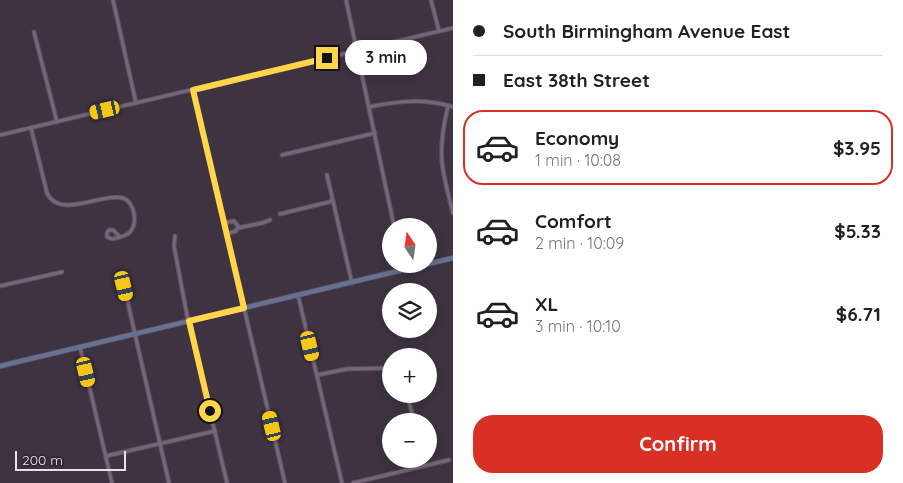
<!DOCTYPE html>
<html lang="en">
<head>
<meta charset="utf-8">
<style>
  :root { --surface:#fff; --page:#f6f6f6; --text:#202124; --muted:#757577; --line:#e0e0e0; --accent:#d93025 }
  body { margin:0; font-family:Quicksand,sans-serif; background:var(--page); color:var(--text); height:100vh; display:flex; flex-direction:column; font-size:19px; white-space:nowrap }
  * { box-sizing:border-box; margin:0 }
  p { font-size:16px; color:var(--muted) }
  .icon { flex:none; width:28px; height:28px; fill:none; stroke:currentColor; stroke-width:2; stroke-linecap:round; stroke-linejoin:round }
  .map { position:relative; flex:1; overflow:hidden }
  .sheet { display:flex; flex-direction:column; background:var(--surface); width:450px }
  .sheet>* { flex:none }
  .hud { display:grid; align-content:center; height:110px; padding:0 20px; background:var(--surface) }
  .needle { width:32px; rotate:347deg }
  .controls { position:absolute; left:382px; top:218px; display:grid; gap:10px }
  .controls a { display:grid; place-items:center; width:55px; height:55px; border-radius:50%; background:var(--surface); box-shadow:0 2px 12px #0003; font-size:25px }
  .scale { position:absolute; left:15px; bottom:12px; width:111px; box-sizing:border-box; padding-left:5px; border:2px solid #e9e2ec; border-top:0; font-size:14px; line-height:18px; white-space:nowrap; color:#e9e2ec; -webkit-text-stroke:4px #342938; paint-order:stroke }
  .end { position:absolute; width:22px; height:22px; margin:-11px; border:6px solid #ffd54a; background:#111; box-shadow:0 0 0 2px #111 }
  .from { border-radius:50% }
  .bubble { position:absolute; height:35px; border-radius:18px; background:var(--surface); box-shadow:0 2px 12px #0003; font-size:16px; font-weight:700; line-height:35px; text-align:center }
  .car { position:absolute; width:15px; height:30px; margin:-15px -8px; border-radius:6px; box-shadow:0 0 4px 1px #0007; background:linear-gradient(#f5c518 24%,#345 0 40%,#f5c518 0 76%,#345 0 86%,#f5c518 0) }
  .hud b { display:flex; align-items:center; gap:18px; height:48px; font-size:19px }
  .hud b+b { border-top:1px solid var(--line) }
  .hud i { width:12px; height:12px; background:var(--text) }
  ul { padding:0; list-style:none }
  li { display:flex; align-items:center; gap:15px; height:75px; margin:0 10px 8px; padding:0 10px; border:2px solid transparent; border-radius:20px }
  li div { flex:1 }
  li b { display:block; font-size:19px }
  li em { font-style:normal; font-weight:700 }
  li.current { border-color:var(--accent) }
  li>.icon { width:45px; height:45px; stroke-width:1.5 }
  .cta { display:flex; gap:10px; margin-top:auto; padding:10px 20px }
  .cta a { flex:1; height:58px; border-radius:20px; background:var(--accent); color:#fff; font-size:20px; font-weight:700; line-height:58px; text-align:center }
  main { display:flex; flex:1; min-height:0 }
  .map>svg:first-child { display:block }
</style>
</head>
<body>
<main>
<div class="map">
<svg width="453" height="483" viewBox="0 0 453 483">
  <rect width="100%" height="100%" fill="#3f3342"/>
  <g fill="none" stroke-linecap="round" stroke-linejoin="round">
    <g stroke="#5d5260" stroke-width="5">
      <g id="street">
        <path d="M113,0L136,103"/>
        <path d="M346,0L394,226"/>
        <path d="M431,0L439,31"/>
        <path d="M34,32L57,122"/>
        <path d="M193,90L285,483"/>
        <path d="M448,106C437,152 441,168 453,213"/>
        <path d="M369,107C398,101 425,98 453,107"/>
        <path d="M31,128L47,193C59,220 104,192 123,198C135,203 138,223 130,232C125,237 117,238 112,239L107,237V233L109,230H113L120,237"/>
        <path d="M0,135L453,28"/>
        <path d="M282,155L375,133"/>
        <path d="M327,175L352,283"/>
        <path d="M280,214L333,201"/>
        <path d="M224,223L234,221L238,226L236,231L226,234"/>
        <path d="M238,228L262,223L270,220"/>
        <path d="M175,236L174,246L187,315L227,483"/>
        <path d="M0,286L62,272"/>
        <path d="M124,286L169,483"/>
        <path d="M298,295L342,483"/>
        <path d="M80,347L112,483"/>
        <path d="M317,375L347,369L391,368"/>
        <path d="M407,394L414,421"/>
        <path d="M106,456L215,431"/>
        <path d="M422,459L424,466"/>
        <path d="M353,483L449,460"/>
      </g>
    </g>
    <g stroke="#5d5260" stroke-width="6">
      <path id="secondary" d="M0,366L453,258"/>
    </g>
    <use href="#street" stroke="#756779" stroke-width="3"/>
    <use href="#secondary" stroke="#667293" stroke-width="4.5"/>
  </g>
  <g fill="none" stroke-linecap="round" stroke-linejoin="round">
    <path stroke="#ffd54a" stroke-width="6" d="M210,411L189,321L244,308L193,90L327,58"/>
  </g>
</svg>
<div class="controls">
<a><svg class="needle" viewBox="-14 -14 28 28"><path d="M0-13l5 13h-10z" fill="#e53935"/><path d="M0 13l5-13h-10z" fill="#757577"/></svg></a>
<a><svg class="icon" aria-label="layers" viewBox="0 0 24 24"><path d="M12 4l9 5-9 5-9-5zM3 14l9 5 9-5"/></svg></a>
<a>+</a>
<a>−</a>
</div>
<div class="scale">200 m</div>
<i class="end from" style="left:210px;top:411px"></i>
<i class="end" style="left:327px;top:58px"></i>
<div class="bubble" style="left:345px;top:40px;width:82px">3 min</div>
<i class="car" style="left:105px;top:110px;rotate:257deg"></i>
<i class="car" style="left:124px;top:286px;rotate:167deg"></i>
<i class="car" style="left:310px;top:346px;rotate:167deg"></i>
<i class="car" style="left:86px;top:372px;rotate:167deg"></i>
<i class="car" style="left:272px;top:426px;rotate:347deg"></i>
</div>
<section class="sheet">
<div class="hud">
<b><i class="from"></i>South Birmingham Avenue East</b>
<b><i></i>East 38th Street</b>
</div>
<ul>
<li class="current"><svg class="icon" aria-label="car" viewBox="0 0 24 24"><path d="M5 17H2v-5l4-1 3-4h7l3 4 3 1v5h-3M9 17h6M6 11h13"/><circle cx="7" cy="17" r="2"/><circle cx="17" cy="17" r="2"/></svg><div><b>Economy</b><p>1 min · 10:08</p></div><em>$3.95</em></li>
<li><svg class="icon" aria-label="car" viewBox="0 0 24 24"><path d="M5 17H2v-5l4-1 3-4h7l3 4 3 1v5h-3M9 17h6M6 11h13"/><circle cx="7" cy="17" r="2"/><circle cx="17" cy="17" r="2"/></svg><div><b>Comfort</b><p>2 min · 10:09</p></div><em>$5.33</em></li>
<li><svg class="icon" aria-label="car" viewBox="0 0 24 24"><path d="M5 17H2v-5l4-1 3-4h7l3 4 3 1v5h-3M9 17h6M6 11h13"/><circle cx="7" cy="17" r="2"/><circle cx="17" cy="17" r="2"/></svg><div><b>XL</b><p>3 min · 10:10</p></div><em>$6.71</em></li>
</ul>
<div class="cta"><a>Confirm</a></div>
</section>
</main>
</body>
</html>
